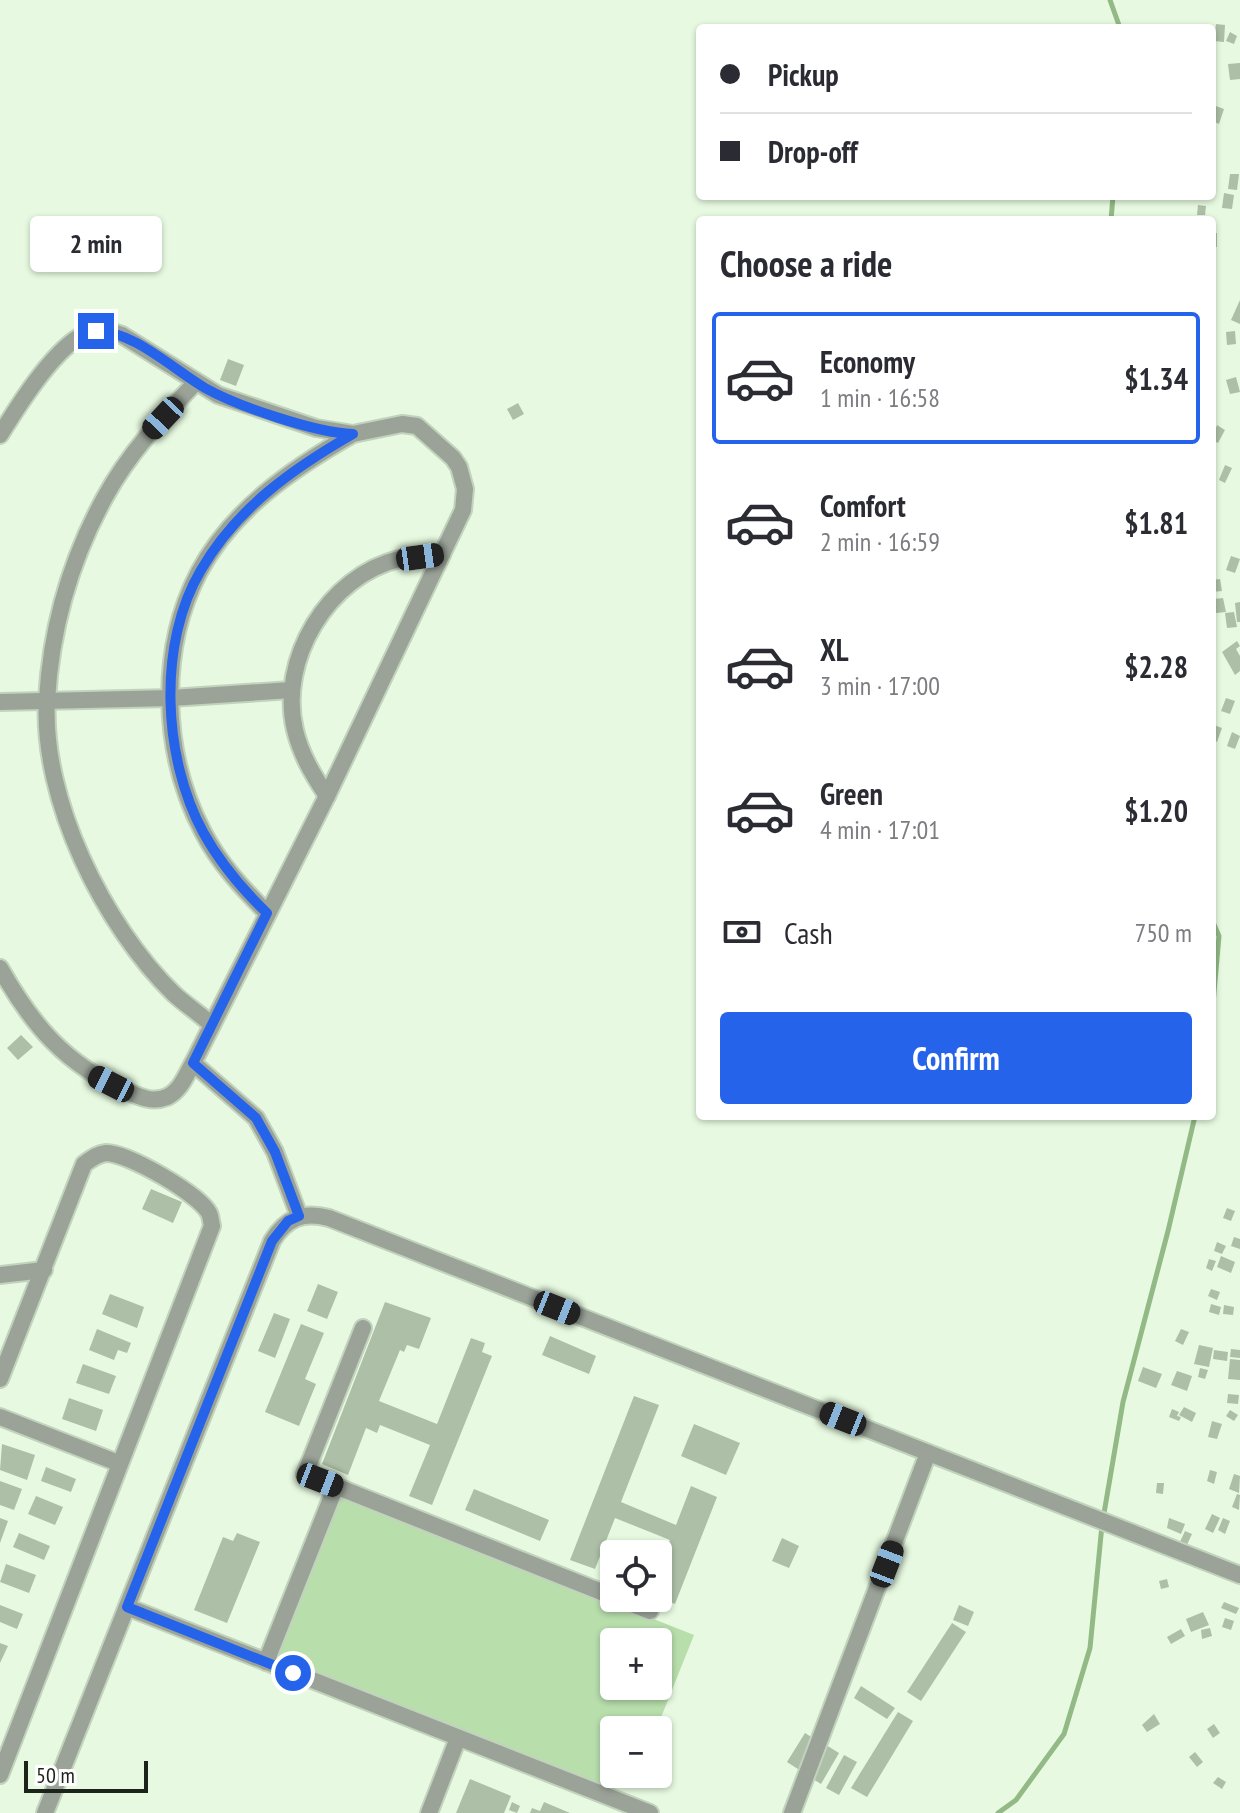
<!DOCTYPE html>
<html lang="en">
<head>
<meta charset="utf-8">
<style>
  :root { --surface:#fff; --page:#f2f2f3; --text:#2b2b33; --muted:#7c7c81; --line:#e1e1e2; --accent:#2563eb }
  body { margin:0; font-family:"PT Sans Narrow",sans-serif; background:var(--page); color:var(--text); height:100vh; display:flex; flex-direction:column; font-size:30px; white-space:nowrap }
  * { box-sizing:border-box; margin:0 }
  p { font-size:26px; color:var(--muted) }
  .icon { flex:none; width:44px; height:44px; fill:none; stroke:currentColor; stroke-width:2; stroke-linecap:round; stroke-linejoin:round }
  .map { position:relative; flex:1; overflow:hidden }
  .side { position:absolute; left:696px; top:216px; width:520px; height:904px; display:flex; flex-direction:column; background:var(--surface); border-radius:8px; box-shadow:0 2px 6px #0004 }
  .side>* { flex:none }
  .guide { position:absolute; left:696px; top:24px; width:520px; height:176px; border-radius:8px; box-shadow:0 2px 6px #0004; display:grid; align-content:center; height:176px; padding:0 24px; background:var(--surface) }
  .tools { position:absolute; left:600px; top:1540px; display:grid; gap:16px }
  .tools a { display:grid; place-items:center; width:72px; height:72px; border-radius:8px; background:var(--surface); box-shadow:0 2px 6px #0004; font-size:40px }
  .scale { position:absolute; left:24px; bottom:20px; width:124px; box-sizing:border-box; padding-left:8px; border:4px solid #1c231a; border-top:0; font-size:22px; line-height:28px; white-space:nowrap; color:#1c231a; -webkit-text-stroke:6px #fff; paint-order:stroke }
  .end { position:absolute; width:36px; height:36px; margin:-18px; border:10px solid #2563eb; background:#fff; box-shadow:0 0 0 4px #fff }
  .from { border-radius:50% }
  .bubble { position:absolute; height:56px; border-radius:8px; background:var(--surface); box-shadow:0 2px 6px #0004; font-size:26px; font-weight:700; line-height:56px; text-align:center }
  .car { position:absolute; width:24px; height:48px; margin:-24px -12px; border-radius:10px; box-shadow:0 0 6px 2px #0007; background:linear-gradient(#222 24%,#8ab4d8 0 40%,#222 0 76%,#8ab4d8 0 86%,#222 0) }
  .guide b { display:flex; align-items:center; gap:28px; height:76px; font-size:30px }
  .guide b+b { border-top:2px solid var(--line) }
  .guide i { width:20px; height:20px; background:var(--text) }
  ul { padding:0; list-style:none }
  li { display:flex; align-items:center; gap:24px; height:132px; margin:0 16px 12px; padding:0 8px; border:4px solid transparent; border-radius:8px }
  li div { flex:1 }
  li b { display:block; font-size:30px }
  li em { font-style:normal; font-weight:700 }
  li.on { border-color:var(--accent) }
  li>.icon { width:72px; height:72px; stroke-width:1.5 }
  h2 { padding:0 24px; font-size:36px; line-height:96px }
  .pay { display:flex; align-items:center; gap:20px; height:88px; padding:0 24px; font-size:30px }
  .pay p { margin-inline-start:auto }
  .primary-button { display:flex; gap:16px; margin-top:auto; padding:16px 24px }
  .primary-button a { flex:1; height:92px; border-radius:8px; background:var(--accent); color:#fff; font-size:32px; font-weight:700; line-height:92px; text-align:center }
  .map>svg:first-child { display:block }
</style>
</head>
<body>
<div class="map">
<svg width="1240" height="1813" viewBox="0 0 1240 1813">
  <rect width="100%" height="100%" fill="#e7fae1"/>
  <path fill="#b8deac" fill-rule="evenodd" d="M339,1494L694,1635L656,1730H614V1774H632C620,1784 605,1784 591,1782L275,1655ZM614,1642H658V1686H614Z"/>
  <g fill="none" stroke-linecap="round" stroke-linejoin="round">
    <g stroke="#93ba86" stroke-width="5">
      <path d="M1110,0L1120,28"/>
      <path d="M1111,220L1113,196"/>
      <path d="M1212,920L1219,936L1212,1015"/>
      <path d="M998,1813L1016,1800L1064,1734L1090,1648L1102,1525L1123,1402L1168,1231L1195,1116"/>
    </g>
  </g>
  <g fill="#adbfa7">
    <path d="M1216,24L1225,25L1224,42L1214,41Z"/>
    <path d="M1230,32L1237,36L1234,44L1226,41Z"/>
    <path d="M1240,63V79L1230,80L1228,64Z"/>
    <path d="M1213,105L1224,109L1219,124L1212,121Z"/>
    <path d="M1230,174H1239L1237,190L1228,189Z"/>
    <path d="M1224,193L1234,195L1232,209L1222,208Z"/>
    <path d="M1198,205L1206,206L1205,215H1197Z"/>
    <path d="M1212,233H1217V247L1212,246Z"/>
    <path d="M1240,300V324L1231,320Z"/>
    <path d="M1235,331L1236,344L1227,345L1226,332Z"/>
    <path d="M228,359L244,365L236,386L220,380Z"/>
    <path d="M1236,377L1240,392L1230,394L1226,380Z"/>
    <path d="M518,403L524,414L513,420L507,409Z"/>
    <path d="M1217,425L1225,430L1218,443L1212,440Z"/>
    <path d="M1225,465L1232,468L1225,483L1219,480Z"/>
    <path d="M1231,556L1240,559L1235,573L1226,570Z"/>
    <path d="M1220,579L1222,591L1212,592V580Z"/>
    <path d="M1223,598L1226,612L1216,613L1214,599Z"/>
    <path d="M1240,602V622H1237L1235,603Z"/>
    <path d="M1234,612L1237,627L1227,628L1225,613Z"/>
    <path d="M1237,641L1240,646L1236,649L1240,656V671L1235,675L1222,652Z"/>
    <path d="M1226,698L1235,701L1230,714L1221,711Z"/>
    <path d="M1214,725L1222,728L1217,742L1212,740Z"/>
    <path d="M1232,732L1240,736L1235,749L1227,746Z"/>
    <path d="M21,1035L33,1047L18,1060L7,1048Z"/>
    <path d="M151,1189L182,1202L173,1223L142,1209Z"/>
    <path d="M1227,1208L1235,1211L1231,1221L1223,1218Z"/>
    <path d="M1234,1237L1240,1239V1249L1231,1246Z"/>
    <path d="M1217,1242L1226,1246L1222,1254L1214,1251Z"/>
    <path d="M1221,1256L1235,1262L1231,1273L1217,1267Z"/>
    <path d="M1209,1259L1216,1261L1212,1271L1206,1268Z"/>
    <path d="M318,1284L338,1292L327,1319L307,1311Z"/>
    <path d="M1211,1289L1220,1292L1217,1300L1208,1296Z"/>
    <path d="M110,1294L144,1307L137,1328L102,1314Z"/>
    <path d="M385,1302L431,1318L419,1349L407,1345L404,1352L400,1350L379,1401L437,1424L471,1338L485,1343L482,1352L492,1356L432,1505L409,1496L430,1445L380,1425L377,1433L366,1428L348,1475L322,1464Z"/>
    <path d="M1211,1304L1221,1307L1219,1315L1209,1312Z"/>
    <path d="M1224,1305L1234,1307L1233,1315L1223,1314Z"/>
    <path d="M274,1313L290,1319L275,1358L258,1351Z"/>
    <path d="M301,1324L324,1333L305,1379L316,1384L299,1426L265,1412Z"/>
    <path d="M97,1329L131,1343L127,1353L118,1350L114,1360L89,1350Z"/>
    <path d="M1181,1329L1189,1332L1183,1345L1175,1341Z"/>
    <path d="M550,1336L596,1356L589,1374L542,1355Z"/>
    <path d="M1199,1345L1213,1348L1209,1367L1194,1364Z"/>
    <path d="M1231,1349L1240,1350V1358L1230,1357Z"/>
    <path d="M1214,1350L1228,1352L1227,1361L1213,1359Z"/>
    <path d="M1230,1359L1240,1360V1380L1228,1379Z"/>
    <path d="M83,1364L116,1376L109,1394L76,1383Z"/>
    <path d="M1143,1367L1162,1374L1156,1388L1138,1381Z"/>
    <path d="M1200,1368L1208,1370L1205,1379L1198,1377Z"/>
    <path d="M1177,1371L1192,1376L1187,1391L1171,1385Z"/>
    <path d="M1228,1394L1239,1395L1238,1404L1227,1403Z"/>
    <path d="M634,1396L659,1405L621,1502L676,1525L691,1486L717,1497L675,1604L658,1597V1571L670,1540L615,1518L595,1569L570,1560Z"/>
    <path d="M69,1398L103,1410L96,1431L62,1419Z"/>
    <path d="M1184,1407L1196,1413L1192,1422L1179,1415Z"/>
    <path d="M1172,1409L1179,1412L1177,1416L1181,1417L1179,1421L1169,1417Z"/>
    <path d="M1230,1410L1238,1415L1234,1421L1226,1416Z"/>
    <path d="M1212,1421L1222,1424L1217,1439L1208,1437Z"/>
    <path d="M694,1424L740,1443L726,1475L681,1456Z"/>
    <path d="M2,1444L35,1455L27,1480L0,1470Z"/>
    <path d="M46,1467L76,1479L71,1492L41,1481Z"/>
    <path d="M1210,1470L1217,1472L1214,1484L1207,1481Z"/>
    <path d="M1234,1474L1240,1476L1239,1493L1229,1489Z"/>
    <path d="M0,1481L22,1489L14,1510L0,1505Z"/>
    <path d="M1157,1483H1164L1163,1494L1156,1493Z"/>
    <path d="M474,1489L549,1520L540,1541L465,1510Z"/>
    <path d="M1237,1494L1240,1495L1239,1510L1232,1507Z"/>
    <path d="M36,1496L63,1507L55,1525L28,1514Z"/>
    <path d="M1212,1514L1220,1518L1213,1533L1205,1529Z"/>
    <path d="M0,1518L8,1521L0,1543Z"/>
    <path d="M1169,1518L1185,1524L1181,1534L1167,1528Z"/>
    <path d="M1223,1518L1230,1521L1225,1534L1218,1530Z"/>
    <path d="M1185,1531L1192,1534L1186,1547L1179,1544Z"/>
    <path d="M19,1533L50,1546L44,1560L13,1547Z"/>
    <path d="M237,1533L260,1542L227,1623L194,1610L223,1537L233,1541Z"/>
    <path d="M782,1538L799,1546L789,1568L772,1561Z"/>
    <path d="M6,1564L36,1575L29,1593L0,1582Z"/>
    <path d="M1167,1579L1169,1587L1161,1589L1159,1581Z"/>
    <path d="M1224,1602L1239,1608L1236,1614L1221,1608Z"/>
    <path d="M0,1605L23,1614L17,1629L0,1622Z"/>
    <path d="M959,1605L974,1612L968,1626L953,1620Z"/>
    <path d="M1203,1612L1209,1625L1191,1632L1186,1619Z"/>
    <path d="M1225,1618L1234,1621L1231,1630L1222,1627Z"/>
    <path d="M952,1623L966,1632L921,1701L907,1692Z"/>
    <path d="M1210,1628L1212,1636L1202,1639L1201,1630Z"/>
    <path d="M1181,1629L1185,1636L1171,1644L1167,1637Z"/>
    <path d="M0,1643L8,1646L0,1663Z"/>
    <path d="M861,1686L895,1708L887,1719L854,1698Z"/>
    <path d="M898,1712L913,1721L867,1797L851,1788Z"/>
    <path d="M1154,1714L1160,1724L1147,1732L1142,1725Z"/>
    <path d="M1214,1724L1220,1733L1213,1738L1207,1729Z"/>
    <path d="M805,1733L819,1742L801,1771L787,1762Z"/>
    <path d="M826,1745L839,1753L821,1784L808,1776Z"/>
    <path d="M1195,1752L1203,1762L1197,1767L1189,1757Z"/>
    <path d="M844,1755L857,1762L839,1795L826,1788Z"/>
    <path d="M1218,1777L1226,1782L1222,1789L1213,1783Z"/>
    <path d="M470,1779L511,1796L504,1813H456Z"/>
    <path d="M512,1802L520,1806L517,1813L509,1810Z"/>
    <path d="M544,1802L570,1813H530L532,1808L540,1811Z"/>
  </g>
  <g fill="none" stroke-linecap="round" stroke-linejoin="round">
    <g stroke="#c2d3bd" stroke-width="20">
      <g id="minor">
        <path d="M196,382C162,418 129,453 105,497C71,559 51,628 47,700C41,799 104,926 174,994C186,1005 200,1014 212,1025"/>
        <path d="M0,435C18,406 50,355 79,337C93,329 108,330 122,335L218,395L316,428L353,434L402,424L417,426L453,458L459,467L465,489L463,510L327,796L193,1063C186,1075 181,1090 167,1097C152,1103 140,1097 126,1091C65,1064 32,1025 0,968"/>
        <path d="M0,702L171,698L292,690"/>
        <path d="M327,796C313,775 301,755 295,730C278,660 328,576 399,559C413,556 428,555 442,554"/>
        <path d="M267,913C242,888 219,863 203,832C162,754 158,651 199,572C232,510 292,469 351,435"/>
        <path d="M193,1063L256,1118L275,1152L299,1216"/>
        <path d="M0,1275L44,1270"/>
        <path d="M363,1328L305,1474L614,1597"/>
        <path d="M0,1379L84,1164C91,1159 97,1154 106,1153C128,1153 199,1194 209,1213C211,1217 211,1222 212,1226L0,1775"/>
        <path d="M0,1417L118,1463"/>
        <path d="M617,1598L650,1611"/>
        <path d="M127,1607L650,1813"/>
        <path d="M266,1662L336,1486"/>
        <path d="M45,1813L272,1241C286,1218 303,1211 329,1218L1240,1575"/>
        <path d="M429,1813L458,1738"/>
        <path d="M792,1813L928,1453"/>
      </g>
    </g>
    <use href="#minor" stroke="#9ba398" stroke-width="16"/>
  </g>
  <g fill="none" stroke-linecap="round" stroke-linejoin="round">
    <path stroke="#2563eb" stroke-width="10" d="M96,331C132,330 174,370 205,388C237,406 316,433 353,434C292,469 237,508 201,570C157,644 163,758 203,832C220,863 242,889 267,913L193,1063L256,1118L275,1152L299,1216L288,1221L272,1241L127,1607L293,1673"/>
  </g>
</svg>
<div class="tools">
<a><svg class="icon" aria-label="locate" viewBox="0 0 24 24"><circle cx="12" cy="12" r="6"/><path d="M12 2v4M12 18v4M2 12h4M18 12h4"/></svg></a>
<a>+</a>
<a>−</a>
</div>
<div class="scale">50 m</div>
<i class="end from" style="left:293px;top:1673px"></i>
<i class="end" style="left:96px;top:331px"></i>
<div class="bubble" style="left:30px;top:216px;width:132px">2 min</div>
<i class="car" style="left:163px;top:418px;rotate:223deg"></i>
<i class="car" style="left:420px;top:557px;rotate:82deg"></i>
<i class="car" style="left:111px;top:1084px;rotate:297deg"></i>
<i class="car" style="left:557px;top:1308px;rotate:112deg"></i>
<i class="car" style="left:843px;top:1419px;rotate:292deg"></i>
<i class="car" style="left:320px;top:1480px;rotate:111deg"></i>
<i class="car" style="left:887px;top:1564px;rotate:21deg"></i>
<div class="guide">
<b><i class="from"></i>Pickup</b>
<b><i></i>Drop-off</b>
</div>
<section class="side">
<h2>Choose a ride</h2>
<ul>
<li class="on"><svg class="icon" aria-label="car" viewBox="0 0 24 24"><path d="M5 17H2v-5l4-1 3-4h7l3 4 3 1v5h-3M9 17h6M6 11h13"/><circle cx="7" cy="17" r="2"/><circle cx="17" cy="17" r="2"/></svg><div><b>Economy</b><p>1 min · 16:58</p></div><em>$1.34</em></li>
<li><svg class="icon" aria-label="car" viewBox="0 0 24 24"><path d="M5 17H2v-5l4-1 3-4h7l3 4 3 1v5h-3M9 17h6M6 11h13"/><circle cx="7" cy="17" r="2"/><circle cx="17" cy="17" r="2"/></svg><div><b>Comfort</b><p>2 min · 16:59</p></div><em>$1.81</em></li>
<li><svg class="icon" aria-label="car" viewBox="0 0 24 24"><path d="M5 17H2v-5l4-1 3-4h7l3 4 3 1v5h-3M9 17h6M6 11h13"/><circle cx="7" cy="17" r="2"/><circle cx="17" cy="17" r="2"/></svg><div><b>XL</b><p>3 min · 17:00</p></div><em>$2.28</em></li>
<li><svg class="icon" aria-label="car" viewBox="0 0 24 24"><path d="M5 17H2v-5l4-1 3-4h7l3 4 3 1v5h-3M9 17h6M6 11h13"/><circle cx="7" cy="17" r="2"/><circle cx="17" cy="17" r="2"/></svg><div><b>Green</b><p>4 min · 17:01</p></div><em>$1.20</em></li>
</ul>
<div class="pay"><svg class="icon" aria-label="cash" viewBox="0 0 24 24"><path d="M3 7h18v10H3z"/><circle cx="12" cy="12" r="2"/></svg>Cash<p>750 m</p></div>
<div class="primary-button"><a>Confirm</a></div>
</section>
</div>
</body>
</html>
